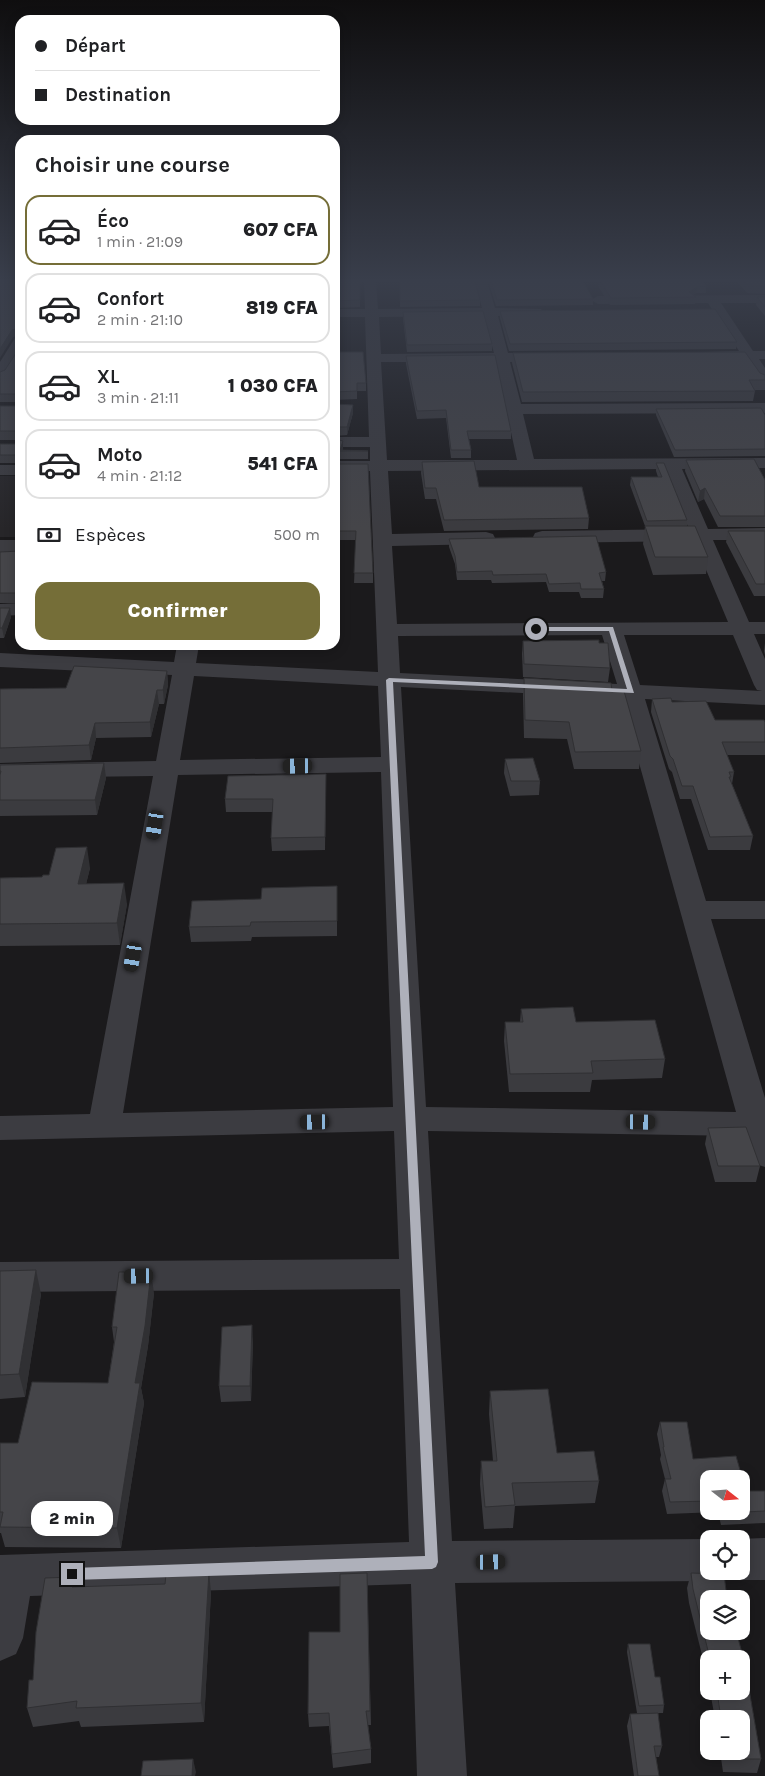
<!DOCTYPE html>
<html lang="fr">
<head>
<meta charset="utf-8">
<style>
  :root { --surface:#fff; --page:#f2f2f2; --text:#202124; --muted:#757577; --line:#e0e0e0; --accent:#756e38 }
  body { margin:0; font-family:Karla,sans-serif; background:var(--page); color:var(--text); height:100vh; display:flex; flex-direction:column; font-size:19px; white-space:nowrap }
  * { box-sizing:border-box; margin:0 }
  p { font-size:16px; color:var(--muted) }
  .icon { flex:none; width:28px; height:28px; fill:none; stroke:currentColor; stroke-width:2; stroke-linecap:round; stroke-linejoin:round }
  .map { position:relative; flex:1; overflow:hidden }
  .panel { position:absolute; left:15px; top:135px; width:325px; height:515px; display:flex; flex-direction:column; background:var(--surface); border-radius:15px; box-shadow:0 2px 12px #0003 }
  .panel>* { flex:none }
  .guide { position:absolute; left:15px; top:15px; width:325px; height:110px; border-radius:15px; box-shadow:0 2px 12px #0003; display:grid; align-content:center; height:110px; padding:0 20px; background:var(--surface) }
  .needle { width:32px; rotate:107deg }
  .fabs { position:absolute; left:700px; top:1470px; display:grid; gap:10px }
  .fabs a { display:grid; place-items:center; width:50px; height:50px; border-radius:10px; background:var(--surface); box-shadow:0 2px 12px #0003; font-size:25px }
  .end { position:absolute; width:22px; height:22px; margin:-11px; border:6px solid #aeb0ba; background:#111; box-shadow:0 0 0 2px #111 }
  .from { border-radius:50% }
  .bubble { position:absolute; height:35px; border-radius:15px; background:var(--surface); box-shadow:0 2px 12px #0003; font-size:16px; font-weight:800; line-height:35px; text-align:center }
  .car { position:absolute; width:15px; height:30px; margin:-15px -8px; border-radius:6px; box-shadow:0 0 4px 1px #0007; background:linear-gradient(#222 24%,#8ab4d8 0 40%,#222 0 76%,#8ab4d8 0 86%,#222 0) }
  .guide b { display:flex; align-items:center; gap:18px; height:48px; font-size:19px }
  .guide b+b { border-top:1px solid var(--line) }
  .guide i { width:12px; height:12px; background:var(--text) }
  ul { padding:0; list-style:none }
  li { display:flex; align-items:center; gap:15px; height:70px; margin:0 10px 8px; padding:0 10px; border:2px solid var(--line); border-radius:15px }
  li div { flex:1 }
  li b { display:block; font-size:19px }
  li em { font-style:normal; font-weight:800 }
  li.selected { border-color:var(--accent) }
  li>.icon { width:45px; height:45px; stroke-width:1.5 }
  h2 { padding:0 20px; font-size:22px; line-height:60px }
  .pay { display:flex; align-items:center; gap:12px; height:55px; padding:0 20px; font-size:19px }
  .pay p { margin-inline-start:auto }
  .action { display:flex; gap:10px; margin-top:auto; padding:10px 20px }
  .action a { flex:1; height:58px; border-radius:15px; background:var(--accent); color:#fff; font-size:20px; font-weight:800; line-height:58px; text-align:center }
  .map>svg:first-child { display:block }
</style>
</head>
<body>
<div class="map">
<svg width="765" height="1776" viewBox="0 0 765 1776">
  <rect width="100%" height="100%" fill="#1b1a1c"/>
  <path fill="#272629" d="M20,476V537H0V476Z"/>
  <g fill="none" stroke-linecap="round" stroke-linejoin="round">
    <g fill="#3c3c41" fill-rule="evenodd">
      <path d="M364,281H376L378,309L482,308L475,281H487L495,308L541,309L543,312L541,315L536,316H498L508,353H550L555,354L557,357L555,360L550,361L510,362L521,404L765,403V413L523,414L534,459L765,458V468L682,469L708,529L765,528V540H713L749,622H765V634H754L765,659V705L645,699L706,901H765V919H711L765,1098V1167L753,1163L748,1154L743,1136L428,1131L452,1541L709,1539V1571H741V1539H739L765,1538V1580H741L725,1573L709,1581L455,1583L467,1776H417L411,1584L30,1596L23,1638L16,1654L0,1661V1555L409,1542L400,1289L0,1292V1262L399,1259L394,1131L0,1140V1116L90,1114L153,776L0,778V764L156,761L172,675L0,667V653L174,662L177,645H199L196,663L378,672L370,471H335V461H370V447H335V437H369L365,317H335V309H365ZM484,316L494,353L381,354L379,317ZM381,362H496L517,460H387ZM664,469L689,529L542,531L535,533L533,537L535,541L542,543L694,541L728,622L397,624L392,546L486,544L493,542L495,538L493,534L486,532L392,534L388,471ZM602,635L617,684L400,673L398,636ZM624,635H733L754,685L757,690L762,691L640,685ZM194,676L378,686L381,757L180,760ZM401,687L621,698L736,1112L426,1107ZM381,772L393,1107L123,1113L178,775Z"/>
      <path d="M765,295V303H721L753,351H765V359H759L765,368V384L760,382L745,359L705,358L703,355L705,352L739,351L708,303L598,304L591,300L598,296Z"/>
      <path d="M20,337V353L5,377L0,379V362L15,338Z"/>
      <rect x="0" y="465" width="20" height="10"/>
      <rect x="0" y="540" width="20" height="12"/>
      <path d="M20,603V615L0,616V604Z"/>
    </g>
  </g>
  <g fill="#3b3b3f" fill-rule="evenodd">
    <path d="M335,281H360V307L335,308Z"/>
    <path d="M400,281L480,300V306L400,307Z"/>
    <path d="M488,281H583L593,299V305L496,306Z"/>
    <path d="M599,281H703L706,286V293H696L693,295L696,297L695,304L610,305L598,286Z"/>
    <path d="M737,281H765V294L747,293Z"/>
    <path d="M757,297H765V316L756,305Z"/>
    <path d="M500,311L737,342L736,349L509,351L500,318Z"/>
    <path d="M403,312L492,344V351L407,352L403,319Z"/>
    <path d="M20,347V402H0V372L5,370Z"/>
    <path d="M335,352L366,383V391H357V399L335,400Z"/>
    <path d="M513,353L760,373L765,375V390H754L755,391L753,401L522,402L512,363Z"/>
    <path d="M406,356L511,431V439H469L471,450V458H451L446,418L417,419L406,364Z"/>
    <path d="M335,404L353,413L347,435L335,436Z"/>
    <rect x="0" y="406" width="20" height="34"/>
    <path d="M656,409L765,415V456L674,457L656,415Z"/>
    <path d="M335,439L343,450L368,451V459H335Z"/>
    <rect x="0" y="444" width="20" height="19"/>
    <path d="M686,460L765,480V527H718L704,499L698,502L685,471Z"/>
    <path d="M422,462L479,487L589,518L588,529L444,531L436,499H425L421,473Z"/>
    <path d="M656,463L687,520V526L708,557L706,574L653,575L643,544L645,526L630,485L631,477H658L656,471Z"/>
    <path d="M335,464L373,573V583H354L356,540H335Z"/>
    <path d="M728,531H765V596H754L726,542Z"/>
    <path d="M449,539L606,572L605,581H602L604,589L603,598H581L579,592H549L546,582L492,583L491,580H457L455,564L449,547Z"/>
    <path d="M20,551V603H0V552Z"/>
    <path d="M0,608L11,617L4,638H0Z"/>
    <path d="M523,641L599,643L610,668L608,682L523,677L522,654Z"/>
    <path d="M765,643V655L764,651Z"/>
    <path d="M150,645H175V646Z"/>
    <path d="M167,671L168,685L164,704H159L151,737L96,738L91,760L0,763V689L66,688Z"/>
    <path d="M524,678L612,691L641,751L639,769H574L567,739L524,738L523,695Z"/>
    <path d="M652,699L672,702L715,720L765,722V755H727L734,772L732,784L753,836L750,850H708L691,799H680L672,772L669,769L651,712Z"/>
    <path d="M505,759L540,781L539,795L510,796L504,773Z"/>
    <path d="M104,763L106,778L97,815L0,816V765Z"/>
    <path d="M326,774L325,850L272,851L271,838L273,812H226L225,799Z"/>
    <path d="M90,868L86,884L127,904L120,945L0,946V878L42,877L49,875Z"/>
    <path d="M337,886V936L252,937L251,941L191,942L189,927L261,899Z"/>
    <path d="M521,1009L576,1022L665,1059L662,1078L592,1080L590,1092H509L504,1041L505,1022H520Z"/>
    <path d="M708,1128L760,1166L756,1182H715L705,1144Z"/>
    <path d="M0,1271L41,1294L25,1397L0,1399Z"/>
    <path d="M154,1293L148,1346L141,1388L144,1403L121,1548L5,1547L1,1533H0V1443H18L108,1383L114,1342L112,1327Z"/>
    <path d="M253,1341L251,1401L221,1402L219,1386Z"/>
    <path d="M490,1391L557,1453L599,1481L595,1503L515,1506L513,1528L484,1529L480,1484L481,1461H493L489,1414Z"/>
    <path d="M660,1422L693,1459L746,1491H765V1523L721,1525L718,1512L667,1514L662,1491L665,1479L660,1459L661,1455L657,1434ZM709,1479L741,1511H709Z"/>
    <path d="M367,1573L371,1725H368L371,1749V1763L333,1768L329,1726L309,1727L308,1714L340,1632Z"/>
    <path d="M691,1573L724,1574L727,1599H709V1631H736L744,1660L761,1759L757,1773L723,1772L720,1751H741V1719H715L710,1691H741V1659H709V1683L689,1603L687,1588Z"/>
    <path d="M76,1587L211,1592L204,1722L81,1727L79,1721L33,1727L27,1708L33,1680Z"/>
    <path d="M628,1644L655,1677L664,1705L663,1713H637L627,1652Z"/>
    <path d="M630,1714L662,1746L659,1757H656L659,1776H634L627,1726Z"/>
  </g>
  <g fill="#303033">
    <path d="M697,287L696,293L690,298L689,292Z"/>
    <path d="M338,312V319L335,336V328Z"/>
    <path d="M20,328V336L13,337L0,358V349L12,330Z"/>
    <path d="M353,405V413L347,435V427Z"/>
    <path d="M343,441V449L342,451H340Z"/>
    <path d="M705,488L704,499L698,502L700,491Z"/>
    <path d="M10,608L11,617L4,638L2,628Z"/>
    <path d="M167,671L168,685L164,704L163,690Z"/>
    <path d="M157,690L159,704L151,737L150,722Z"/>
    <path d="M95,723L96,738L91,760L89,745Z"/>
    <path d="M104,763L106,778L97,815L95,800Z"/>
    <path d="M87,847L90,868L81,905L78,884Z"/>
    <path d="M124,883L127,904L120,945L117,923Z"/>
    <path d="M36,1270L41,1294L25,1397L19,1374Z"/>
    <path d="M151,1272L154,1293L148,1346L141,1388L144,1403L121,1548L117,1528L135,1383Z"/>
    <path d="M252,1325L253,1341L251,1401L250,1386Z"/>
    <path d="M209,1572L211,1592L204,1722L201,1703Z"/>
    <path d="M73,1577L78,1596L72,1587Z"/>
    <path d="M193,1759L196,1772L195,1776H192Z"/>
  </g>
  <g fill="#454549" stroke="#303033">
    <path d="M0,281H20V328L12,330L0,349Z"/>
    <path d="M335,281H360V300L335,301Z"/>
    <path d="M400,281H475L480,300L400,301Z"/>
    <path d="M491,281H583L593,299L497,300Z"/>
    <path d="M600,281H703L706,286L697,287L689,292L696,297L611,298Z"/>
    <path d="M744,281H765V286L748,285Z"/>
    <path d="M757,297H765V307Z"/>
    <path d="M715,309L737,342L510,344L500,311Z"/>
    <path d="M335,311L338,312L335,328Z"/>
    <path d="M483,311L492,344L407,345L403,312Z"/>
    <path d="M20,347V394H0V372L5,370Z"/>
    <path d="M335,352H363L366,383H357V391L335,392Z"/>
    <path d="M745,352L760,373L765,375V380H749L755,391L523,392L513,353Z"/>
    <path d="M495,355L511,431H467L471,450H451L446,410L417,411L406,356Z"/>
    <path d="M335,404L353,405L347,427H335Z"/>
    <rect x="0" y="406" width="20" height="25"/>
    <path d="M761,408L765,415V449L675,450L656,409Z"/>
    <path d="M335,439L343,441L340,450L368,451H335Z"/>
    <path d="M0,444H20V456L19,455H0Z"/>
    <path d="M754,459L765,480V516H720L705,488L700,491L686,460Z"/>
    <path d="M474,461L479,487H582L589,518L444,520L436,488H425L422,462Z"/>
    <path d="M656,463H664L687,520L647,521L631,477H662Z"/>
    <path d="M335,464H368L373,573H354L356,531H335Z"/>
    <path d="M645,526H695L708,557H655Z"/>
    <path d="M728,531H765V584H756Z"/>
    <path d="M596,536L606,572L599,573L604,589H581L580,583L549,584L546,574L493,575L492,571L457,572L455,556L449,539Z"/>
    <path d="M20,551V593H0V552Z"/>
    <path d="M0,608H10L2,628H0Z"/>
    <path d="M599,640V643H608L610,668L524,664L523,641Z"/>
    <path d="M74,666L167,671L163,690H157L150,722L95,723L89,745L0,748V689L66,688Z"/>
    <path d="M524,678L611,683L612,691H624L641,751L575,752L569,722L525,720Z"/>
    <path d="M671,698L672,702L706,701L715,720H764L765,722V742H722L734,772H729L731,777H729L753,836L710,837L693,786H682L673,759L670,756L652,699Z"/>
    <path d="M533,758L540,781H511L505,759Z"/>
    <path d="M104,763L95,800H0V775L1,771H0V765Z"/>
    <path d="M326,774L325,837L271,838L273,799H225L228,776Z"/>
    <path d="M87,847L78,884L124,883L117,923L0,924V878L42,877L43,875H49L56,848Z"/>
    <path d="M337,886V921L251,922L250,926L189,927L192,901L261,899L262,888Z"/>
    <path d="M573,1007L576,1022L655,1020L665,1059L591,1061L593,1073L510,1074L505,1022H523L521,1009Z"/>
    <path d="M746,1127L760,1166H718L708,1128Z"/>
    <path d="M36,1270L19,1374L0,1375V1271Z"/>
    <path d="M119,1272H151L145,1326L135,1383H140L117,1528L0,1527L3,1512H0V1443H18L32,1382L108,1383L117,1327H112Z"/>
    <path d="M252,1325L250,1386H219L222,1327Z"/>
    <path d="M548,1389L557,1453L594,1451L599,1481L512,1483L515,1505L485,1507L481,1461H497L490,1391Z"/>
    <path d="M660,1422H687L693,1459L736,1456L746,1491H765V1511L724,1513V1511H741V1479H709V1501L670,1502L665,1479H671L663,1447H664Z"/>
    <path d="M209,1572L201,1703L76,1708L77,1701L27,1708L29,1680H33L36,1632L45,1578L73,1577L72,1587L165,1584L166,1574Z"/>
    <path d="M367,1573L370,1711H366L371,1749L332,1754L329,1713L308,1714L309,1632H340V1574Z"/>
    <path d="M691,1573L724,1574L727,1599H709V1631H736L744,1660L761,1759H727L726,1751H741V1719H721L717,1691H741V1659H710L693,1589Z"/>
    <path d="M628,1644H650L655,1677H660L664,1705L639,1706Z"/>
    <path d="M658,1713L662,1746H654L659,1776H638L630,1714Z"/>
    <path d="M193,1759L192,1776H141L143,1761Z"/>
  </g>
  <linearGradient id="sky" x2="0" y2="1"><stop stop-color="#0f0e0f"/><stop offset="0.53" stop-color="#393e4b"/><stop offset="1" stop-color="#393e4b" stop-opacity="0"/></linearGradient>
  <rect width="765" height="529" fill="url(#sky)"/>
  <path fill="#aeb0ba" d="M613,627L634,693L393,682L438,1562L436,1567L432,1569L72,1580L68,1578L66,1574L68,1570L72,1568L425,1556L386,680L389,678L627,689L609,631H536L533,629L536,627Z"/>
</svg>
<div class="fabs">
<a><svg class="needle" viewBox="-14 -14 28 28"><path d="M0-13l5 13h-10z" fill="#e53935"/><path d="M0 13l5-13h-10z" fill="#757577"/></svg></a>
<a><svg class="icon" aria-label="locate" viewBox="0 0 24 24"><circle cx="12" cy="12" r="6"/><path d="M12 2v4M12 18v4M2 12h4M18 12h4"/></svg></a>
<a><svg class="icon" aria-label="layers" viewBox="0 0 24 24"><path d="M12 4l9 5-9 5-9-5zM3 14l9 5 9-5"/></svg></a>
<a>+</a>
<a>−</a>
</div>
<i class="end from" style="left:536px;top:629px"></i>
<i class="end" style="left:72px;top:1574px"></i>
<div class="bubble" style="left:31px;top:1501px;width:82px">2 min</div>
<i class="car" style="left:298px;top:766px;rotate:269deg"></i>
<i class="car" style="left:155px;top:825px;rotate:189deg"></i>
<i class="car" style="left:133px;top:957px;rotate:190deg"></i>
<i class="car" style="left:315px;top:1122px;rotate:269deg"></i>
<i class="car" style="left:641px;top:1122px;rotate:91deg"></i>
<i class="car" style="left:139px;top:1276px;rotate:269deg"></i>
<i class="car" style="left:491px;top:1562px;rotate:89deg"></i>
<div class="guide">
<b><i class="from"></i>Départ</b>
<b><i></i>Destination</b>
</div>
<section class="panel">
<h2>Choisir une course</h2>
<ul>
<li class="selected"><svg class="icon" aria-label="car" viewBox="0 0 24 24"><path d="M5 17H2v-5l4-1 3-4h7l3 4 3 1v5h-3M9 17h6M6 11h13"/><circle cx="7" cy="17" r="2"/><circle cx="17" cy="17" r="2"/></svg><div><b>Éco</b><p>1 min · 21:09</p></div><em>607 CFA</em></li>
<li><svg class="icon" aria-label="car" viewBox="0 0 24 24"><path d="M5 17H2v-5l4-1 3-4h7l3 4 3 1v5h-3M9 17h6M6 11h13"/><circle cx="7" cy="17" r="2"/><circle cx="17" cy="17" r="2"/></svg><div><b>Confort</b><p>2 min · 21:10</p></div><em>819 CFA</em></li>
<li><svg class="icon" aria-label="car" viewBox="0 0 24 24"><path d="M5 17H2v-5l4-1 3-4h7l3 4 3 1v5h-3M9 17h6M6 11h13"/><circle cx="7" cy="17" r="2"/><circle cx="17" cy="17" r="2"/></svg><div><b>XL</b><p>3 min · 21:11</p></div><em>1 030 CFA</em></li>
<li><svg class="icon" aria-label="car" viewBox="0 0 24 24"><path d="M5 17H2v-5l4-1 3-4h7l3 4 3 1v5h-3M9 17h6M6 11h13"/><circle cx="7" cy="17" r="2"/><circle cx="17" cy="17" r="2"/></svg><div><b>Moto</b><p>4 min · 21:12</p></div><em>541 CFA</em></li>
</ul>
<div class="pay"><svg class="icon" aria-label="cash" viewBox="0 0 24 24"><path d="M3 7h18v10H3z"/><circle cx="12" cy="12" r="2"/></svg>Espèces<p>500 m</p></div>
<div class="action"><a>Confirmer</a></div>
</section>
</div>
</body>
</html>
